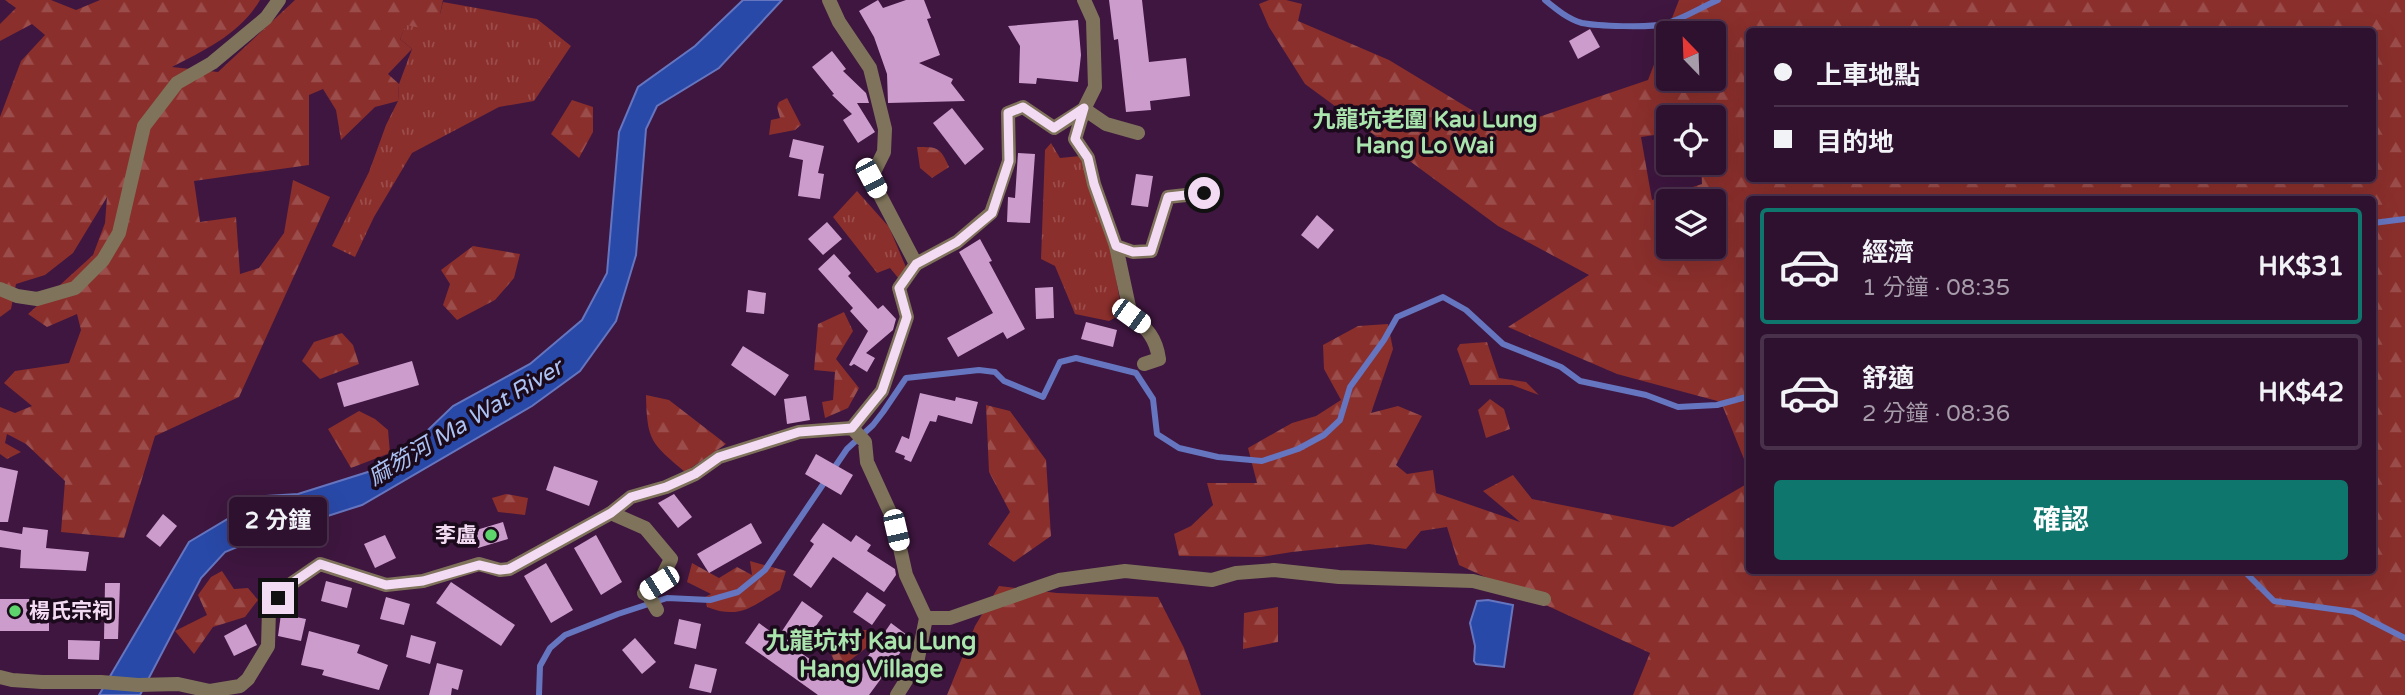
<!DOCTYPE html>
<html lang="zh-TW">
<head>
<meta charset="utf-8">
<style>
  :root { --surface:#2e102f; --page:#3a1e3b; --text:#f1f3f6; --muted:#a79daa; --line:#49304b; --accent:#0f766e }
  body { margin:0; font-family:"Varela Round","Noto Sans TC",sans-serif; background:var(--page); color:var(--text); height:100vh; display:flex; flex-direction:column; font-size:26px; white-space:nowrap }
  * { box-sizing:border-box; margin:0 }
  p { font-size:23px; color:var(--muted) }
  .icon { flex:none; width:38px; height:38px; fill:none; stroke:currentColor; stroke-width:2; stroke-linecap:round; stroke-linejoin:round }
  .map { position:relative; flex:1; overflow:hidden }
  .sheet { position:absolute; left:1746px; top:196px; width:630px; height:378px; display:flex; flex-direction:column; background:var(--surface); border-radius:7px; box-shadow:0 7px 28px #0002,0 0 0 2px var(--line) }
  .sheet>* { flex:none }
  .guide { position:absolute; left:1746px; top:28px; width:630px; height:154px; border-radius:7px; box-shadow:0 7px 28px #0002,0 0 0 2px var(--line); display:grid; align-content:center; height:154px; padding:0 28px; background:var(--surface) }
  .needle { width:46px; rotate:337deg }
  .buttons { position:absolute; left:1656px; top:21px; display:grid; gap:14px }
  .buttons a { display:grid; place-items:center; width:70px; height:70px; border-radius:7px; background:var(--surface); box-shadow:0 7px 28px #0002,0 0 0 2px var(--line); font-size:35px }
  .end { position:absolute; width:32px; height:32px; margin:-16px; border:9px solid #f4dbf4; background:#111; box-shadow:0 0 0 4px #111 }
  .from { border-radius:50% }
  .bubble { position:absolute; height:49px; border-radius:7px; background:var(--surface); box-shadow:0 7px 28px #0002,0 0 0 2px var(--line); font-size:23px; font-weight:700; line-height:49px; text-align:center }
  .car { position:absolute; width:21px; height:42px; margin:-21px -10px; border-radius:9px; box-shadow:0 0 5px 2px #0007; background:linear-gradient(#fff 24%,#345 0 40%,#fff 0 76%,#345 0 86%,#fff 0) }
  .guide b { display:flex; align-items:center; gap:24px; height:66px; font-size:26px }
  .guide b+b { border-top:2px solid var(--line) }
  .guide i { width:18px; height:18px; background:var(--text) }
  ul { padding:12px 0 0; list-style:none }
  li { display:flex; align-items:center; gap:21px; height:116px; margin:0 14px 10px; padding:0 14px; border:4px solid var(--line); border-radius:7px }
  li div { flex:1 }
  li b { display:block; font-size:26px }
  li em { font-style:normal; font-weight:700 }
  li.on { border-color:var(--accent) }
  li>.icon { width:63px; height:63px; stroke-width:1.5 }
  .cta { display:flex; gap:14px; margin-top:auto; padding:14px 28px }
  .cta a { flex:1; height:80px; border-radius:7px; background:var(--accent); color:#fff; font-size:28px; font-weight:700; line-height:80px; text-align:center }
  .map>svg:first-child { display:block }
</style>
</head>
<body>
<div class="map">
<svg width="2405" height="695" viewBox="0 0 2405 695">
  <defs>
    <pattern id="grass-tufts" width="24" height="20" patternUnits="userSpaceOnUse" patternTransform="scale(1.75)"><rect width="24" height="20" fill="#8a2f2c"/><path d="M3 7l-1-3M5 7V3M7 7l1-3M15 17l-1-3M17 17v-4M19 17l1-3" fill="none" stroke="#9b4d4b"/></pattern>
    <pattern id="forest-firs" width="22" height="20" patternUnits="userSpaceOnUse" patternTransform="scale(1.75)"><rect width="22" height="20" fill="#8a2f2c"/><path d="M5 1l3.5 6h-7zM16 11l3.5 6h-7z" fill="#9b4d4b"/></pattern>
  </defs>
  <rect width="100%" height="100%" fill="#3e163f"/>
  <g fill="url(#grass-tufts)">
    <path d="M443,2L537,19L571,46L534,101L499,107L412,153L374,217L355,257L332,246L369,172L386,125L398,101L399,84L412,49L400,39L406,24L440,14Z"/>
    <path d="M1051,143L1060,158L1080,156L1110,242L1122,314L1109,321L1075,314L1055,266L1041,259L1045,150Z"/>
    <path d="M857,191L889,227L908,272L899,279L890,268L877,273L833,217Z"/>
  </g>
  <g fill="url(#forest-firs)" fill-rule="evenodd">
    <path d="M5,0H51L76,10L100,0H260C240,34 205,50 172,67L218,72L295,0H443L440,14L432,30L406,25L400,39L412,49L388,74L399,84L398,101L375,107L341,140L336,110L323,89L309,95V165L194,181L200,222L236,217L240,274L259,268L284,233L293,180L330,197L239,397L155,436L124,538L61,532L65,481L26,444L7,434L5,443L21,452L7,459L0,454V407L15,413L32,406L4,383L15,371L69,363L81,330L77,314L47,327L28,314L93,255L105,223L107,197L73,253L45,275L16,284L11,309L0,317V117L21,61L45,35L32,24L0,41V24L16,8Z"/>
    <path d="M1269,0H1286L1302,4L1298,21L1389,60L1503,129L1648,80L1679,0H2405V695H1633L1650,653L1459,565L1447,527L1421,531L1406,549L1369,544L1292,552L1261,557L1179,556L1174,534L1191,526L1213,505L1207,483H1257L1248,448L1292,423L1316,416L1341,400L1324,369L1323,345L1358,326L1388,324L1393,349L1371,413L1398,406L1422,416L1396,465L1407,474L1433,470L1436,493L1520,522L1483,491L1513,475L1532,499L1673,527L1750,482V570H2373V200H1750V474L1721,402L1617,374L1508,327L1589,275L1498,226L1305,84L1269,27L1259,4ZM1750,32H2373V178H1750ZM1668,33H1713V79H1668ZM1668,117H1713V163H1701L1702,184L1652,200L1641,137L1668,133ZM1668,201H1713V247H1668Z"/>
    <path d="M787,98L801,125L795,130L769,135L771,120L780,118L777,107L779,102Z"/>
    <path d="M572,100L593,107V132L579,158L551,134Z"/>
    <path d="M917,147C938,147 940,147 949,167L932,178L920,168Z"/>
    <path d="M473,246L520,254L514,278L495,300L457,320L443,305L450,284L441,270Z"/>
    <path d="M844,312L853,331L836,359L859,388L848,408L825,418L822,402L833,400L835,372L814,370L818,324Z"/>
    <path d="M342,333L353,345L359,364L320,379L302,361L314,342Z"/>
    <path d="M1487,342L1499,378L1526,382L1539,395L1512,385H1470L1457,349L1460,344Z"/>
    <path d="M646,395L669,400L726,444L685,472C651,443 647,441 646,395Z"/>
    <path d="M1490,399L1504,409L1510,429L1486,438L1478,410Z"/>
    <path d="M986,405L1010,411L1046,460L1051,536L1014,562L988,544L1010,512L989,472Z"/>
    <path d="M359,411L375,419L388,430L390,453L351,468L328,429Z"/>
    <path d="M506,494L528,498L525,515L498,512L492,498Z"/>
    <path d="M750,561L786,571L780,590C752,606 740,620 707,607L705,597L711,594L687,582L692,563L719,578L737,567L752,575Z"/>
    <path d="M222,571L234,589L248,588L258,600L245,617L213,627L194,654L175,631L207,615L198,595L211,577Z"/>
    <path d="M999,586L1057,593L1158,597L1184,648L1201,695H947L975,626Z"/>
    <path d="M1278,607V642L1243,649L1244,613Z"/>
    <path d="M861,630H866L875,641L848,662L837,667L826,643L835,637L849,642Z"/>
  </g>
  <g fill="#2949a8" stroke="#6675bf" stroke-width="2">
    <path d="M743,0H782L719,68L657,106L646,129L636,255L616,321L580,371L532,406L362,505L259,538L225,552L201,578L140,695H99L189,542L266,496L298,494L371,471L404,453L453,406L530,364L582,320L607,273L619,132L638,87L695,46Z"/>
    <path d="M1488,600L1513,605L1504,667L1476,664L1474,661L1475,646L1470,623L1477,601Z"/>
  </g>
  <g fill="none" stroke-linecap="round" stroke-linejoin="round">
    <g stroke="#6675bf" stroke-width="6">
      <path d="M1545,0C1556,9 1568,19 1582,23C1597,26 1649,28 1664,24C1684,19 1699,8 1718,0"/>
      <path d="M2373,223L2405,219"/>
      <path d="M832,471L847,449L873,425L883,412L906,378L979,370L995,372L1004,381L1043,397L1060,362L1076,358L1136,373L1153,399L1157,434L1179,448L1218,457L1262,461L1298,449L1324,435L1340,420L1350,387L1384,340L1397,317L1443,297L1466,310L1503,344L1561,367L1580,381L1646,395L1678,407L1717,405L1750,396"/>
      <path d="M2243,570L2274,601L2354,612L2405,638"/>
      <path d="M539,695L540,666L550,648L565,635L618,614L667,598L710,600L738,592L765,570L826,480"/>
    </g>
  </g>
  <g fill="#cc9ccd">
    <path d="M878,0L883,8L906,0H924L931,18L927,19L940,55L919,63L953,79L951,83L965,101L888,103L887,74L874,37L859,11Z"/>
    <path d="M1109,0H1142L1149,62L1186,58L1190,96L1150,101L1151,110L1126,112L1118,39L1114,40Z"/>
    <path d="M1078,20L1081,55L1078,82L1037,78L1036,84L1019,83L1020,46L1008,26Z"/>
    <path d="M1590,29L1600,47L1578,59L1569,41Z"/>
    <path d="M832,51L846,69L843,71L866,93L869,103H857L875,132L858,143L843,120L852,114L832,95L834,94L812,67Z"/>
    <path d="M952,108L984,149L965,165L933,123Z"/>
    <path d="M793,139L824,146L818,173L824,174L820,199L798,196L803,160L789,157Z"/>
    <path d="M1018,153L1035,154L1030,223L1007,222L1008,197L1015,198Z"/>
    <path d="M1136,174L1153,176L1148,207L1131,205Z"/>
    <path d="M1317,215L1334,230L1318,249L1301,235Z"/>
    <path d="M827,222L842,239L823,255L808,239Z"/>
    <path d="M980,239L992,261L989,262L1025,329L1007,339L1003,332L958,357L947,338L993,313L959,252Z"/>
    <path d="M834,254L851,273L848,276L878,309L883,305L896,319L893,330L866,353L875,358L867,372L854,364L851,366L849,365L868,331L850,311L853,308L818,269Z"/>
    <path d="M1053,287L1054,318L1036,319L1035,288Z"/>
    <path d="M748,290L766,293L764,314L746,312Z"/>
    <path d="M1086,322L1117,330L1113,347L1081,339Z"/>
    <path d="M743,346L789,375L775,396L731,365Z"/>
    <path d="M412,361L419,385L344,407L337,383Z"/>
    <path d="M920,393L955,401L956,397L978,402L972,424L938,415L936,422L930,421L911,462L904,459L905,456L895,452L902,436L909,439Z"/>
    <path d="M806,396L810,420L787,424L784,399Z"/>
    <path d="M816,454L853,475L841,495L805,474Z"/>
    <path d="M554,466L598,481L589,506L546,490Z"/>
    <path d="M0,467L18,471L8,522H0Z"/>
    <path d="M674,494L692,517L678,528L658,503Z"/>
    <path d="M163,514L177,526L160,547L146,536Z"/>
    <path d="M503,522L508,539L478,548L473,531Z"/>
    <path d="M751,523L762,543L709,573L697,554Z"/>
    <path d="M823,523L851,542L856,535L871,545L867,551L895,569L896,575L884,592L833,557L811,588L793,575L814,544L810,541Z"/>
    <path d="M23,527L48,530L46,548L89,552L86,571L20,568L21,550L0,547V530L22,534Z"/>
    <path d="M385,535L396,558L375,568L364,544Z"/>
    <path d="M596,535L622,582L601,595L574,548Z"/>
    <path d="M546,563L573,610L551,623L524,576Z"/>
    <path d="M326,581L352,588L347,608L321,601Z"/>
    <path d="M451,582L515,625L501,646L436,603Z"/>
    <path d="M105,583H120L118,639H104Z"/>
    <path d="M867,592L886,605L872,625L853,612Z"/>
    <path d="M386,597L410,604L404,625L380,619Z"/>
    <rect x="0" y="599" width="49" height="32"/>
    <path d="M802,601L823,616L798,651L848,685L891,623L911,638L869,695H818L745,643L759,623L778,637Z"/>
    <path d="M281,614L306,619L301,641L278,636Z"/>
    <path d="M679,619L701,624L696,649L674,644Z"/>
    <path d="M246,624L257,645L234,656L224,636Z"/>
    <path d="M309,631L360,645L357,653L388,665L379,690L322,675L324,670L301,665Z"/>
    <path d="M411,635L436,642L430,664L406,657Z"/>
    <path d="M635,638L656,662L642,674L622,650Z"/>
    <path d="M68,640L100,641L99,660L68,659Z"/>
    <path d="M437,663L463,670L458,690L452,688L451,695H429Z"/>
    <path d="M695,664L717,669L711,693L689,688Z"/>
  </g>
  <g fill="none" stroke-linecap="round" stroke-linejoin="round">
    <g stroke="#7f745b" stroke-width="14">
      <path d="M829,0L839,22L870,68L885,129L884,152L871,178L916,264L957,242L991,213L1009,161L1008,113L1023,107L1054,128L1084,109L1106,124L1138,133"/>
      <path d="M1084,0L1093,20L1095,87L1084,109L1075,139L1088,158L1094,184L1116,246L1133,252L1151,251L1168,197L1204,193"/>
      <path d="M1116,246L1131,316C1147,328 1156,338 1159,359L1144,364"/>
      <path d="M0,289L17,296L37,299L75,288L103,260L119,233L144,126L177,83L212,63L266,18L279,0"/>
      <path d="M852,428L882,391L907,317L899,288L916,264"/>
      <path d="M611,513L645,528L671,559L659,583L644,593L649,596L657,610"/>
      <path d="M926,618H950L1059,580L1125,571L1212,580L1236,573L1274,570L1339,577L1473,581L1544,599"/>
      <path d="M0,677L12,680L42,682H101L138,685L178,684L210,691L240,686L248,679L268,646L269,610L288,586L320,564L386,585L423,581L479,564L500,570L509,569L611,513L631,497L666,487L695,474L719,457L799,432L852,428L865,442L867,462L894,521L906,575L926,618L917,663L897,695"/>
    </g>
  </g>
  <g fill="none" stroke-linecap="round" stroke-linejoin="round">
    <path stroke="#f4dbf4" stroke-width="9" d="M278,598L288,586L320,564L386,585L423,581L479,565L500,570L509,569L611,513L631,497L666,487L695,474L719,457L799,432L852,428L882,391L907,317L899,288L916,264L957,242L992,213L1009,161L1008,113L1023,107L1054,128L1084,108L1075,139L1088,158L1094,184L1116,246L1133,252L1151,251L1168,197L1204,193"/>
  </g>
  <g fill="#5ed56c" stroke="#1b0a1c" stroke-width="2.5">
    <circle cx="491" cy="535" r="7"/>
    <circle cx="15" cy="611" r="7"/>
  </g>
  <g text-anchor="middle" stroke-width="7" stroke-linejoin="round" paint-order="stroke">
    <g font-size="21" font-weight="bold" fill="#f4dbf4" stroke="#1b0a1c" text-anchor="end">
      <text x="477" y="542">李盧</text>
      <text x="29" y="618" text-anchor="start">楊氏宗祠</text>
    </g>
    <g font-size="23" font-weight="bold" fill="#a9e5ac" stroke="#1b0a1c">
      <text x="1425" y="127">九龍坑老圍 Kau Lung<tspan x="1425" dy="26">Hang Lo Wai</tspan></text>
    </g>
    <g font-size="23" font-style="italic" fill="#abc2f3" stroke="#1b0a1c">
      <text transform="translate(465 422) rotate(-31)" y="8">麻笏河 Ma Wat River</text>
    </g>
    <g font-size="24" font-weight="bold" fill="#a9e5ac" stroke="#1b0a1c">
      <text x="871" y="649">九龍坑村 Kau Lung<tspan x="871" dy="28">Hang Village</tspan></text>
    </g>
  </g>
</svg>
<div class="buttons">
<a><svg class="needle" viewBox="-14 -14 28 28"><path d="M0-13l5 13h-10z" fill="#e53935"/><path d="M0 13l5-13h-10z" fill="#a79daa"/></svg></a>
<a><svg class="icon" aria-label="locate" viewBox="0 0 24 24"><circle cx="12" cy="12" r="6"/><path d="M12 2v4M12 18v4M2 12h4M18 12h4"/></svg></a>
<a><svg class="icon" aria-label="layers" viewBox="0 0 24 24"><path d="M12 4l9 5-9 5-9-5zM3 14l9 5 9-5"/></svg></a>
</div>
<i class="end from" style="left:1204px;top:193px"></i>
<i class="end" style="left:278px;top:598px"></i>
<div class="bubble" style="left:229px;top:497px;width:98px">2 分鐘</div>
<i class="car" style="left:871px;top:178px;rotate:152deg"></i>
<i class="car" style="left:1131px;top:316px;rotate:126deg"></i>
<i class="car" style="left:896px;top:530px;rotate:167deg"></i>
<i class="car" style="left:659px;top:583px;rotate:238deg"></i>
<div class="guide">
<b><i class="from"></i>上車地點</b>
<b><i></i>目的地</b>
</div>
<section class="sheet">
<ul>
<li class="on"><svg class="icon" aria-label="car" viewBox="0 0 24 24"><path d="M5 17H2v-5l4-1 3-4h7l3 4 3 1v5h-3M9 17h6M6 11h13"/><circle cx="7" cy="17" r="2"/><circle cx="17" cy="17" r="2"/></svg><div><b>經濟</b><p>1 分鐘 · 08:35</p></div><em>HK$31</em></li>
<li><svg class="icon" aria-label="car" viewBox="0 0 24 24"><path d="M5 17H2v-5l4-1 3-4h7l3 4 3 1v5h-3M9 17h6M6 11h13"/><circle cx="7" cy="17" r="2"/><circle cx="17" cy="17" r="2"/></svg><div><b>舒適</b><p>2 分鐘 · 08:36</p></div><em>HK$42</em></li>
</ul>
<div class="cta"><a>確認</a></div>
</section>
</div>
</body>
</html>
